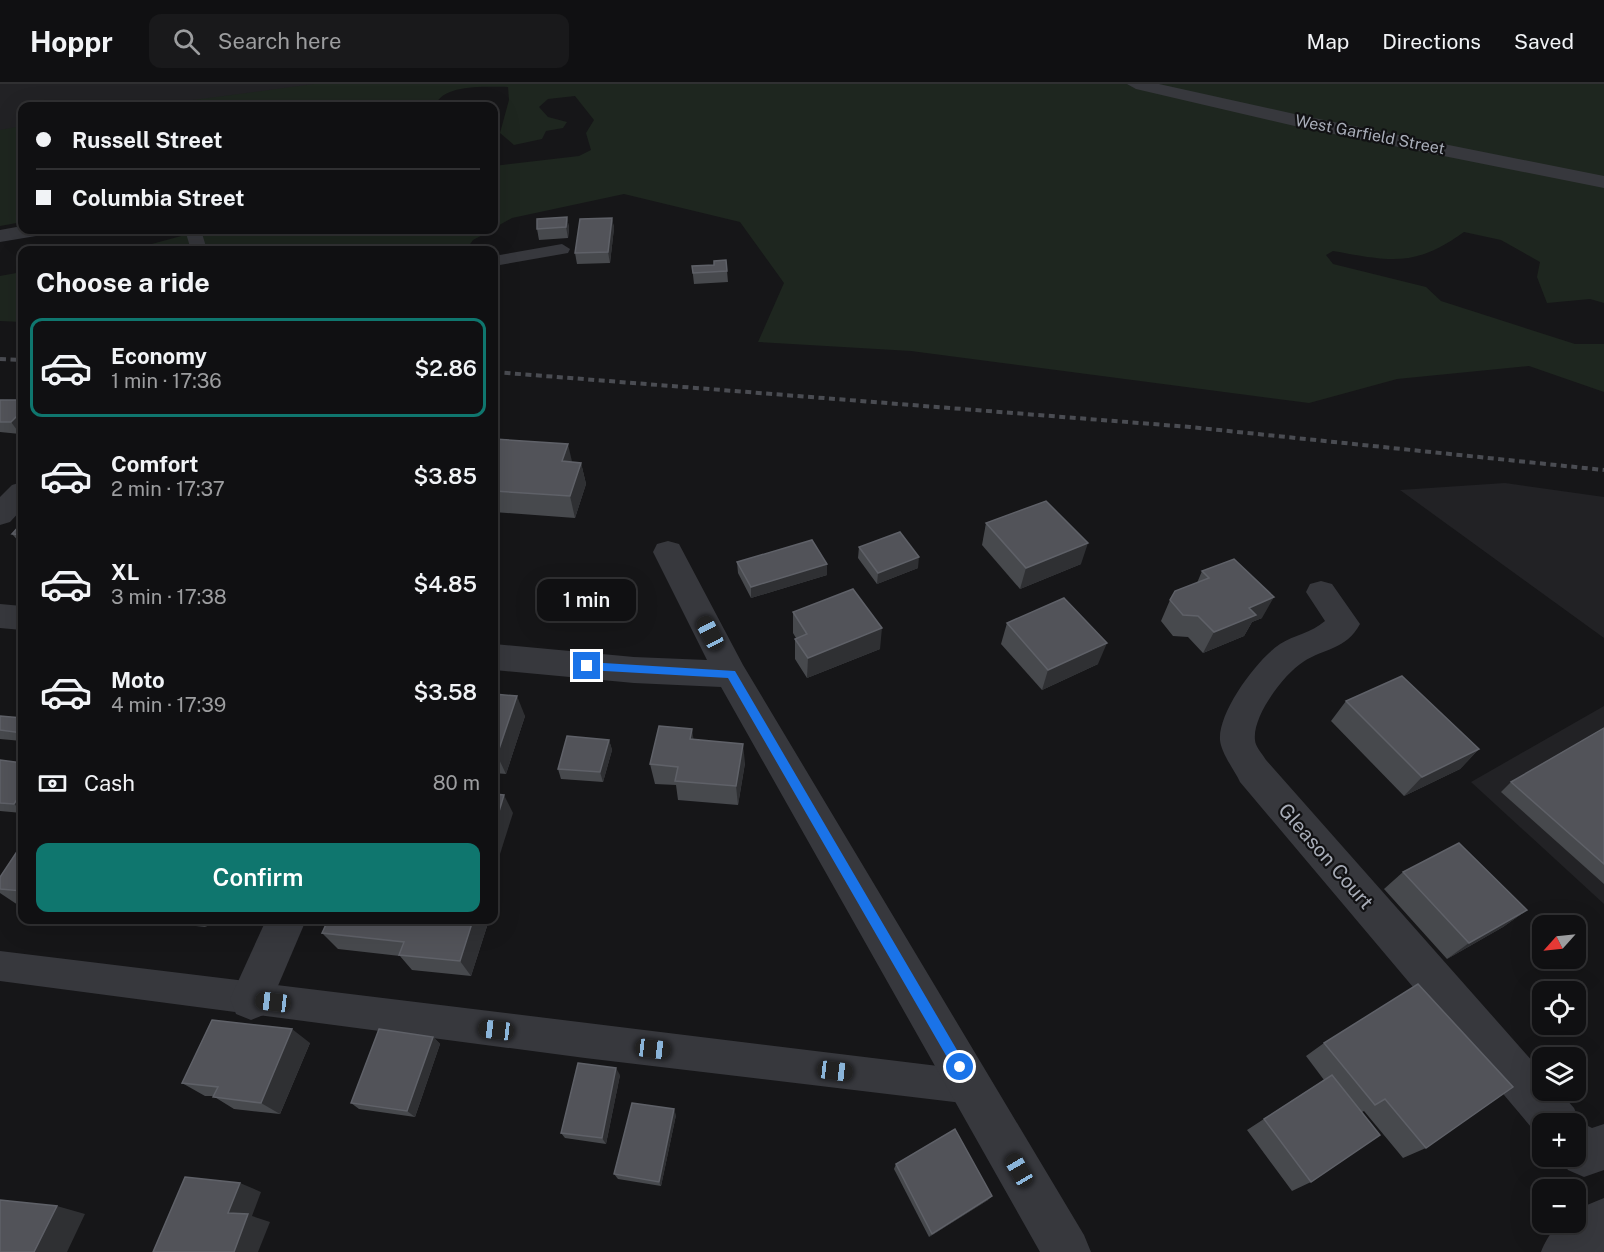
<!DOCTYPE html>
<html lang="en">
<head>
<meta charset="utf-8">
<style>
  :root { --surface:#101012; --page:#19191b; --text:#f1f3f6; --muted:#9c9d9f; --line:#303032; --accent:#0f766e }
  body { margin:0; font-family:"Public Sans",sans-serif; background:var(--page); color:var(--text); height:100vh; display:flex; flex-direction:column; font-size:22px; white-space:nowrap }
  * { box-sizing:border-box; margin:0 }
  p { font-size:20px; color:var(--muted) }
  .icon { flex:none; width:33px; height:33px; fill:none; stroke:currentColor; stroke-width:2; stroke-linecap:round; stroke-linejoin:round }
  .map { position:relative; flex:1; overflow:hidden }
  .sheet { position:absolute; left:18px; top:162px; width:480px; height:678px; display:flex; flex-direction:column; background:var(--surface); border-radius:12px; box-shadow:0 6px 24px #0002,0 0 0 2px var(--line) }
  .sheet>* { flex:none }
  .hud { position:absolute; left:18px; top:18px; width:480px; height:132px; border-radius:12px; box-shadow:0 6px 24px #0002,0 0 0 2px var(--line); display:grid; align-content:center; height:132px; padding:0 18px; background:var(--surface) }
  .needle { width:39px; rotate:243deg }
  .controls { position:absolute; left:1532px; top:831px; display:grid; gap:12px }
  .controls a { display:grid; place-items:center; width:54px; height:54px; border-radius:12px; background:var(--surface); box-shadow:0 6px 24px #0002,0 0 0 2px var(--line); font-size:30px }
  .end { position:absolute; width:27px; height:27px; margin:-14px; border:8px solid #1a73e8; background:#fff; box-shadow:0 0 0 3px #fff }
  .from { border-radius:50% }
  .bubble { position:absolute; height:42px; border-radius:12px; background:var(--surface); box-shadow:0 6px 24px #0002,0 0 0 2px var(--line); font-size:20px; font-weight:600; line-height:42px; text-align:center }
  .car { position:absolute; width:18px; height:36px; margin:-18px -9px; border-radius:8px; box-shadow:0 0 4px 2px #0007; background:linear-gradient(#222 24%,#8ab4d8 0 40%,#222 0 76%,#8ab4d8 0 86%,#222 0) }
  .hud b { display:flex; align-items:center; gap:21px; height:57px; font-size:22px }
  .hud b+b { border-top:2px solid var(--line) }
  .hud i { width:15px; height:15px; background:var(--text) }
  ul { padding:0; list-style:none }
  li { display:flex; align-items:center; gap:18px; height:99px; margin:0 12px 9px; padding:0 6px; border:3px solid transparent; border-radius:12px }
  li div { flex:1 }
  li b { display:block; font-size:22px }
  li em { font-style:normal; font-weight:600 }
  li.selected { border-color:var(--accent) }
  li>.icon { width:54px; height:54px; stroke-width:1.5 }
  h2 { padding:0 18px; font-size:27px; line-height:72px }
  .pay { display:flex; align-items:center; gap:15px; height:66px; padding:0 18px; font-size:22px }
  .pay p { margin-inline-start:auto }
  .action { display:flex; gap:12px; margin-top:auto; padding:12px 18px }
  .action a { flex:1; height:69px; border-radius:12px; background:var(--accent); color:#fff; font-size:24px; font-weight:600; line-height:69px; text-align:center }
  header { display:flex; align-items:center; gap:36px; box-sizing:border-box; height:84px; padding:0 30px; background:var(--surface); border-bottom:2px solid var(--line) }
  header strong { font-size:28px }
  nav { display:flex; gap:33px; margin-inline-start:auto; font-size:21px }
  .search { width:420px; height:54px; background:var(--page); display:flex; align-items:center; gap:15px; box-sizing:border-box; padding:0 21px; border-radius:12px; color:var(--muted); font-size:22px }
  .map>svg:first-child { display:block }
</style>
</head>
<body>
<header>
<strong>Hoppr</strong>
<div class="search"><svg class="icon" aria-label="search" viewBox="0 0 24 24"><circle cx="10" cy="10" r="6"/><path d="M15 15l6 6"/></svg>Search here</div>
<nav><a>Map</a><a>Directions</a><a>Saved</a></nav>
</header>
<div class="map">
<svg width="1604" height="1168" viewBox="0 0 1604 1168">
  <rect width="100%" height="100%" fill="#161618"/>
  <g fill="#222225">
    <path d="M0,0H366L211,22H22V50L0,53Z"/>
    <path d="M1505,399L1604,413V554L1400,406Z"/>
    <path d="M1604,622V820L1471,698Z"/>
  </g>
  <g fill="#1e261f">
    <path d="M314,0H1604V219L1590,215L1547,219L1537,193L1540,178L1501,156L1464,148C1414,184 1390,177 1333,167L1326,171L1333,180L1426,203L1441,217L1575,260H1604V308L1529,282L1397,295L1309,319L911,267L758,258L784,199L740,138L624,110L512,134L494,144V82L579,72L591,66L586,49L594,36L575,12L548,15L539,23L548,33L567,38L563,44L546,47L542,55L514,61L500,49L509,16L508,3C484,3 443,0 435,22H357L348,19L327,22H148Z"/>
    <path d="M22,42V138L0,142V46Z"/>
    <path d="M203,146H492L473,156L466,166H130Z"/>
    <path d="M22,188V238L0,237V192Z"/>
  </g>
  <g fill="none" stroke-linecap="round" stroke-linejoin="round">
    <g fill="#37383d" fill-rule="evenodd">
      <path d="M185,146H201L207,166H191Z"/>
      <path d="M562,160L570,165L568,169L494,182V172Z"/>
      <path d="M0,867L971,986L983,991L988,1003L983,1015L971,1020L585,974L0,897Z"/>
    </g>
    <g fill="#37383d" fill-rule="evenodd">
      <path d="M1127,0H1159L1299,31L1604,92V104L1299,43L1136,5Z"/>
      <path d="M22,142V146H45L42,151L0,158V146Z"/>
      <path d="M22,398V425L10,438L0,441V413L12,401Z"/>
      <path d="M668,457L679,460L743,581L1084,1151L1091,1168H1040L721,603L634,599L494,586V560L634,573L707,576L653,468L657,460Z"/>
      <path d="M1321,497L1332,500L1360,540C1346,566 1324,564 1303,578C1284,590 1252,632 1255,656C1255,662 1263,671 1266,676L1542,988V1006H1558L1574,1024L1580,1038L1592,1044L1604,1040V1086L1584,1093L1568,1086L1558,1072H1575V1040H1542V1056L1240,698C1235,687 1221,669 1220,656C1218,628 1257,575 1280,560C1294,551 1311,549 1325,537L1306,508L1310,500Z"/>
      <path d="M0,520L22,522V546L0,544Z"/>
      <path d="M266,836H306L266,930L251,936L236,930L230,915Z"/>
      <path d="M1604,1114V1168H1541C1548,1151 1556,1138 1575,1138V1130L1587,1121Z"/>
    </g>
    <g stroke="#4a4c52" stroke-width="4" stroke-dasharray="6 4.5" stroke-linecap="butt">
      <path d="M0,275L22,276"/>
      <path d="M494,288L1190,343L1604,386"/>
    </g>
  </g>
  <g fill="#47494d">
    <path d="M567,133L569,144L568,154L539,156L537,145Z"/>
    <path d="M612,134L614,144L610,179L577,180L575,169Z"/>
    <path d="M726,176L728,198L694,200L692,182L714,181Z"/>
    <path d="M0,316L20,350L0,348Z"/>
    <path d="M494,355L572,378L581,379L586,400L575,434L494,428Z"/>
    <path d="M22,439V461L12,450Z"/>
    <path d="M986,439L1081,480L1020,505L982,461Z"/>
    <path d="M859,463L918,484L877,500L858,474Z"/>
    <path d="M737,478L827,480V491L751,514L738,489Z"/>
    <path d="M1202,487L1262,534L1252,538L1244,552L1203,569L1188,553L1173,552L1161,537L1170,516L1197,499Z"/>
    <path d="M793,528L880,565L807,594L795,575V555L796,554L793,549Z"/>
    <path d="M1007,539L1098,580L1042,606L1001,560Z"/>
    <path d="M494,610L525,632L506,690L494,689Z"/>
    <path d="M1346,617L1479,665L1460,685L1404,712L1331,637Z"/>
    <path d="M0,632L22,634V657L0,655Z"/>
    <path d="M1604,644V800L1501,708L1511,698Z"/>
    <path d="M693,655L745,679L738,721L678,716L676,701L655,700L650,680Z"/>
    <path d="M609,656L612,666L603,698L561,695L558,685Z"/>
    <path d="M0,676L22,679V729L0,727Z"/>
    <path d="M22,760V821H18L0,809V793Z"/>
    <path d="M1403,788L1527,826L1503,843L1447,875L1384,805Z"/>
    <path d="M135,836H210L206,843Z"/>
    <path d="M328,836H489L471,892L412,886L400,872L338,865L322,849Z"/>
    <path d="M1418,900L1426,1064L1403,1074L1364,1027L1362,1028L1311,1098L1292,1107L1247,1046L1324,996L1306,972L1324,959Z"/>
    <path d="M433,953L440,960L415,1033L359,1025L351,1019Z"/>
    <path d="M310,959L280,1030L234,1025L213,1012H205L182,999Z"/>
    <path d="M620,991L606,1060L565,1054L561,1049Z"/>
    <path d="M676,1031L661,1102L618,1095L614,1090Z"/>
    <path d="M896,1080L988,1116L929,1153L894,1085Z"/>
  </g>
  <g fill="#2f3033">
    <path d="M567,133L569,144L568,154L566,143Z"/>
    <path d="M612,134L614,144L610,179L608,168Z"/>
    <path d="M22,327V347L20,350L11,338Z"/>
    <path d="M568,360L573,382L562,377Z"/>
    <path d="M581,379L586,400L575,434L570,412Z"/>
    <path d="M1088,459L1081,480L1020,505L1026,484Z"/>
    <path d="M919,473L918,484L877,500L878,489Z"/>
    <path d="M827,480V491L751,514V503Z"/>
    <path d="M1274,513L1262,534L1252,538L1244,552L1203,569L1214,548L1249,524Z"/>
    <path d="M882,544L880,565L807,594L808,574Z"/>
    <path d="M1107,559L1098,580L1042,606L1048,586Z"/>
    <path d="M517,612L525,632L506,690L497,671Z"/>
    <path d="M692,645L695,665L690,655Z"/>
    <path d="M609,656L612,666L603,698L600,688Z"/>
    <path d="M743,660L745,679L738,721L736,702Z"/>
    <path d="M1479,665L1460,685L1404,712L1422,693Z"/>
    <path d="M22,708V727L14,720Z"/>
    <path d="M504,711L513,729L494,789V744Z"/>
    <path d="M1527,826L1503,843L1447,875L1469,859Z"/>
    <path d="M196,836H210L206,843Z"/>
    <path d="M473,836H489L471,892L460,877Z"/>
    <path d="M292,945L310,959L280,1030L261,1019Z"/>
    <path d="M433,953L440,960L415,1033L407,1027Z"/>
    <path d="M616,984L620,991L606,1060L602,1054Z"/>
    <path d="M674,1025L676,1031L661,1102L659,1098Z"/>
    <path d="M240,1099L261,1108L252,1132L270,1138L258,1168H234L228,1129Z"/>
    <path d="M992,1112L988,1116L929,1153L932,1150Z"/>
    <path d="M57,1122L85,1130L67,1168H34Z"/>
  </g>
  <g fill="#525359" stroke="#5f6168" stroke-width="1.5">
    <path d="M567,133L566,143L537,145V135Z"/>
    <path d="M612,134L608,168L575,169L580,135Z"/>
    <path d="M726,176L727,187L693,189L692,182L714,181V177Z"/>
    <path d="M0,316H22V327L11,338H0Z"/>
    <path d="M494,355L568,360L562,377L581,379L570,412L494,407Z"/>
    <path d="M1046,417L1088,459L1026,484L986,439Z"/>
    <path d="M22,439V451L12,450Z"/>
    <path d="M900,448L919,473L878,489L859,463Z"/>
    <path d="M812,456L827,480L751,503L737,478Z"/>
    <path d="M1234,475L1274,513L1249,524L1256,531L1214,548L1198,532L1183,531L1170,516L1175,507L1209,494L1202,487Z"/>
    <path d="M853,505L882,544L808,574L795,555L807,550L793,528Z"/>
    <path d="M1064,514L1107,559L1048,586L1007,539Z"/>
    <path d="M1402,592L1479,665L1422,693L1346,617Z"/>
    <path d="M494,610L517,612L497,671H494Z"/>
    <path d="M0,632L22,634V649L0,646Z"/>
    <path d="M659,642L692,645L690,655L743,660L736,702L675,697L678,683L650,680Z"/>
    <path d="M1604,644V780L1511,698Z"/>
    <path d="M567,652L609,656L600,688L558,685Z"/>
    <path d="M0,676L22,679V708L14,720L0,719Z"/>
    <path d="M494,710L504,711L494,744Z"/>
    <path d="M1459,759L1527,826L1469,859L1403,788Z"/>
    <path d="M22,760V807L0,805V793Z"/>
    <path d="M328,836H473L460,877L399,871L404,858L322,849Z"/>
    <path d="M1418,900L1513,1003L1426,1064L1385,1015L1375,1021L1324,959Z"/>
    <path d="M212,936L292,945L261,1019L213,1013L218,1003L182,999Z"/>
    <path d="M379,945L433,953L407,1027L351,1019Z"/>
    <path d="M578,979L616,984L602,1054L561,1049Z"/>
    <path d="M1332,991L1380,1051L1311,1098L1264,1035Z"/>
    <path d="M632,1019L674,1025L659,1098L614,1090Z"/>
    <path d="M955,1045L992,1112L932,1150L896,1080Z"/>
    <path d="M185,1093L240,1099L228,1129L248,1130L234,1168H153Z"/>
    <path d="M0,1116L57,1122L34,1168H0Z"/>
  </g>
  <path fill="#1a73e8" d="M587,578L735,587L964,978V987H955L728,594L587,586L582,582Z"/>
  <g text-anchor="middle" stroke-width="4.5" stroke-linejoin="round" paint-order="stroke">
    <g font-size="16" fill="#a8adb8" stroke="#111113">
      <text transform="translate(1370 50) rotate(11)" y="6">West Garfield Street</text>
    </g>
    <g font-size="20" fill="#a8adb8" stroke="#111113">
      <text transform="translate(1326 772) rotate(49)" y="7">Gleason Court</text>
    </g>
  </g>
</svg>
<div class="controls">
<a><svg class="needle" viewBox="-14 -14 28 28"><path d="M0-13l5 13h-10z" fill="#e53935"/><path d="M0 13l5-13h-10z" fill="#9c9d9f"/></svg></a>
<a><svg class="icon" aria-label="locate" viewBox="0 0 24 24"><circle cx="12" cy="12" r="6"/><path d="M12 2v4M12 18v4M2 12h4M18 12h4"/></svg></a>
<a><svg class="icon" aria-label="layers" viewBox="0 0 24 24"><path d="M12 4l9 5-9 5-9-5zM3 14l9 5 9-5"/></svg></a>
<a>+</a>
<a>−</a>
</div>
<i class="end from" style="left:960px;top:983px"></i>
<i class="end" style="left:587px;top:582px"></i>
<div class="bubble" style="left:537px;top:495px;width:99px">1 min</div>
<i class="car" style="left:710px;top:549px;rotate:332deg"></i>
<i class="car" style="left:273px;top:918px;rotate:277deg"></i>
<i class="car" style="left:496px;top:946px;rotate:277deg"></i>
<i class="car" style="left:653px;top:965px;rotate:97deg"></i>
<i class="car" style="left:835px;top:987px;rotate:97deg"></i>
<i class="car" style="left:1019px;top:1086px;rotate:330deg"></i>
<div class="hud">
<b><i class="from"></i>Russell Street</b>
<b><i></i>Columbia Street</b>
</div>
<section class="sheet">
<h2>Choose a ride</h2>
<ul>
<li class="selected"><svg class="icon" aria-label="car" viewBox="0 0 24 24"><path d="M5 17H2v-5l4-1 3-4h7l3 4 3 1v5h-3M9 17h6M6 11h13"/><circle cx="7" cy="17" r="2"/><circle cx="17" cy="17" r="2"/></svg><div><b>Economy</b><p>1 min · 17:36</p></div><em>$2.86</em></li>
<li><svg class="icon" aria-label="car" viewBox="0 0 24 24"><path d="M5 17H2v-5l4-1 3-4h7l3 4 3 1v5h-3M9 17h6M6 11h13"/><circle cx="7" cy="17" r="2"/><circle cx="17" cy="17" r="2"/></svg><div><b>Comfort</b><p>2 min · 17:37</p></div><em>$3.85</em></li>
<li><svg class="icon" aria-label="car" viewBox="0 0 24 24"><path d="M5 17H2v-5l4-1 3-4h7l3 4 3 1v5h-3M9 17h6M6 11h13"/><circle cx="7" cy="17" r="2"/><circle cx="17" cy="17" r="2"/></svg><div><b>XL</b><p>3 min · 17:38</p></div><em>$4.85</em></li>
<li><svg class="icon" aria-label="car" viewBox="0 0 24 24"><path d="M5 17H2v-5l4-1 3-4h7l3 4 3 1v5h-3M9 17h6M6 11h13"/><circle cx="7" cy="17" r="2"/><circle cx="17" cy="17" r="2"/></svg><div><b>Moto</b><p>4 min · 17:39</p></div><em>$3.58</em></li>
</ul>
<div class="pay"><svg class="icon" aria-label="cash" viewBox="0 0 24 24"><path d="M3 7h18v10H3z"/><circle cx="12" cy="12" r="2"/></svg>Cash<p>80 m</p></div>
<div class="action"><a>Confirm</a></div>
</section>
</div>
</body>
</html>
